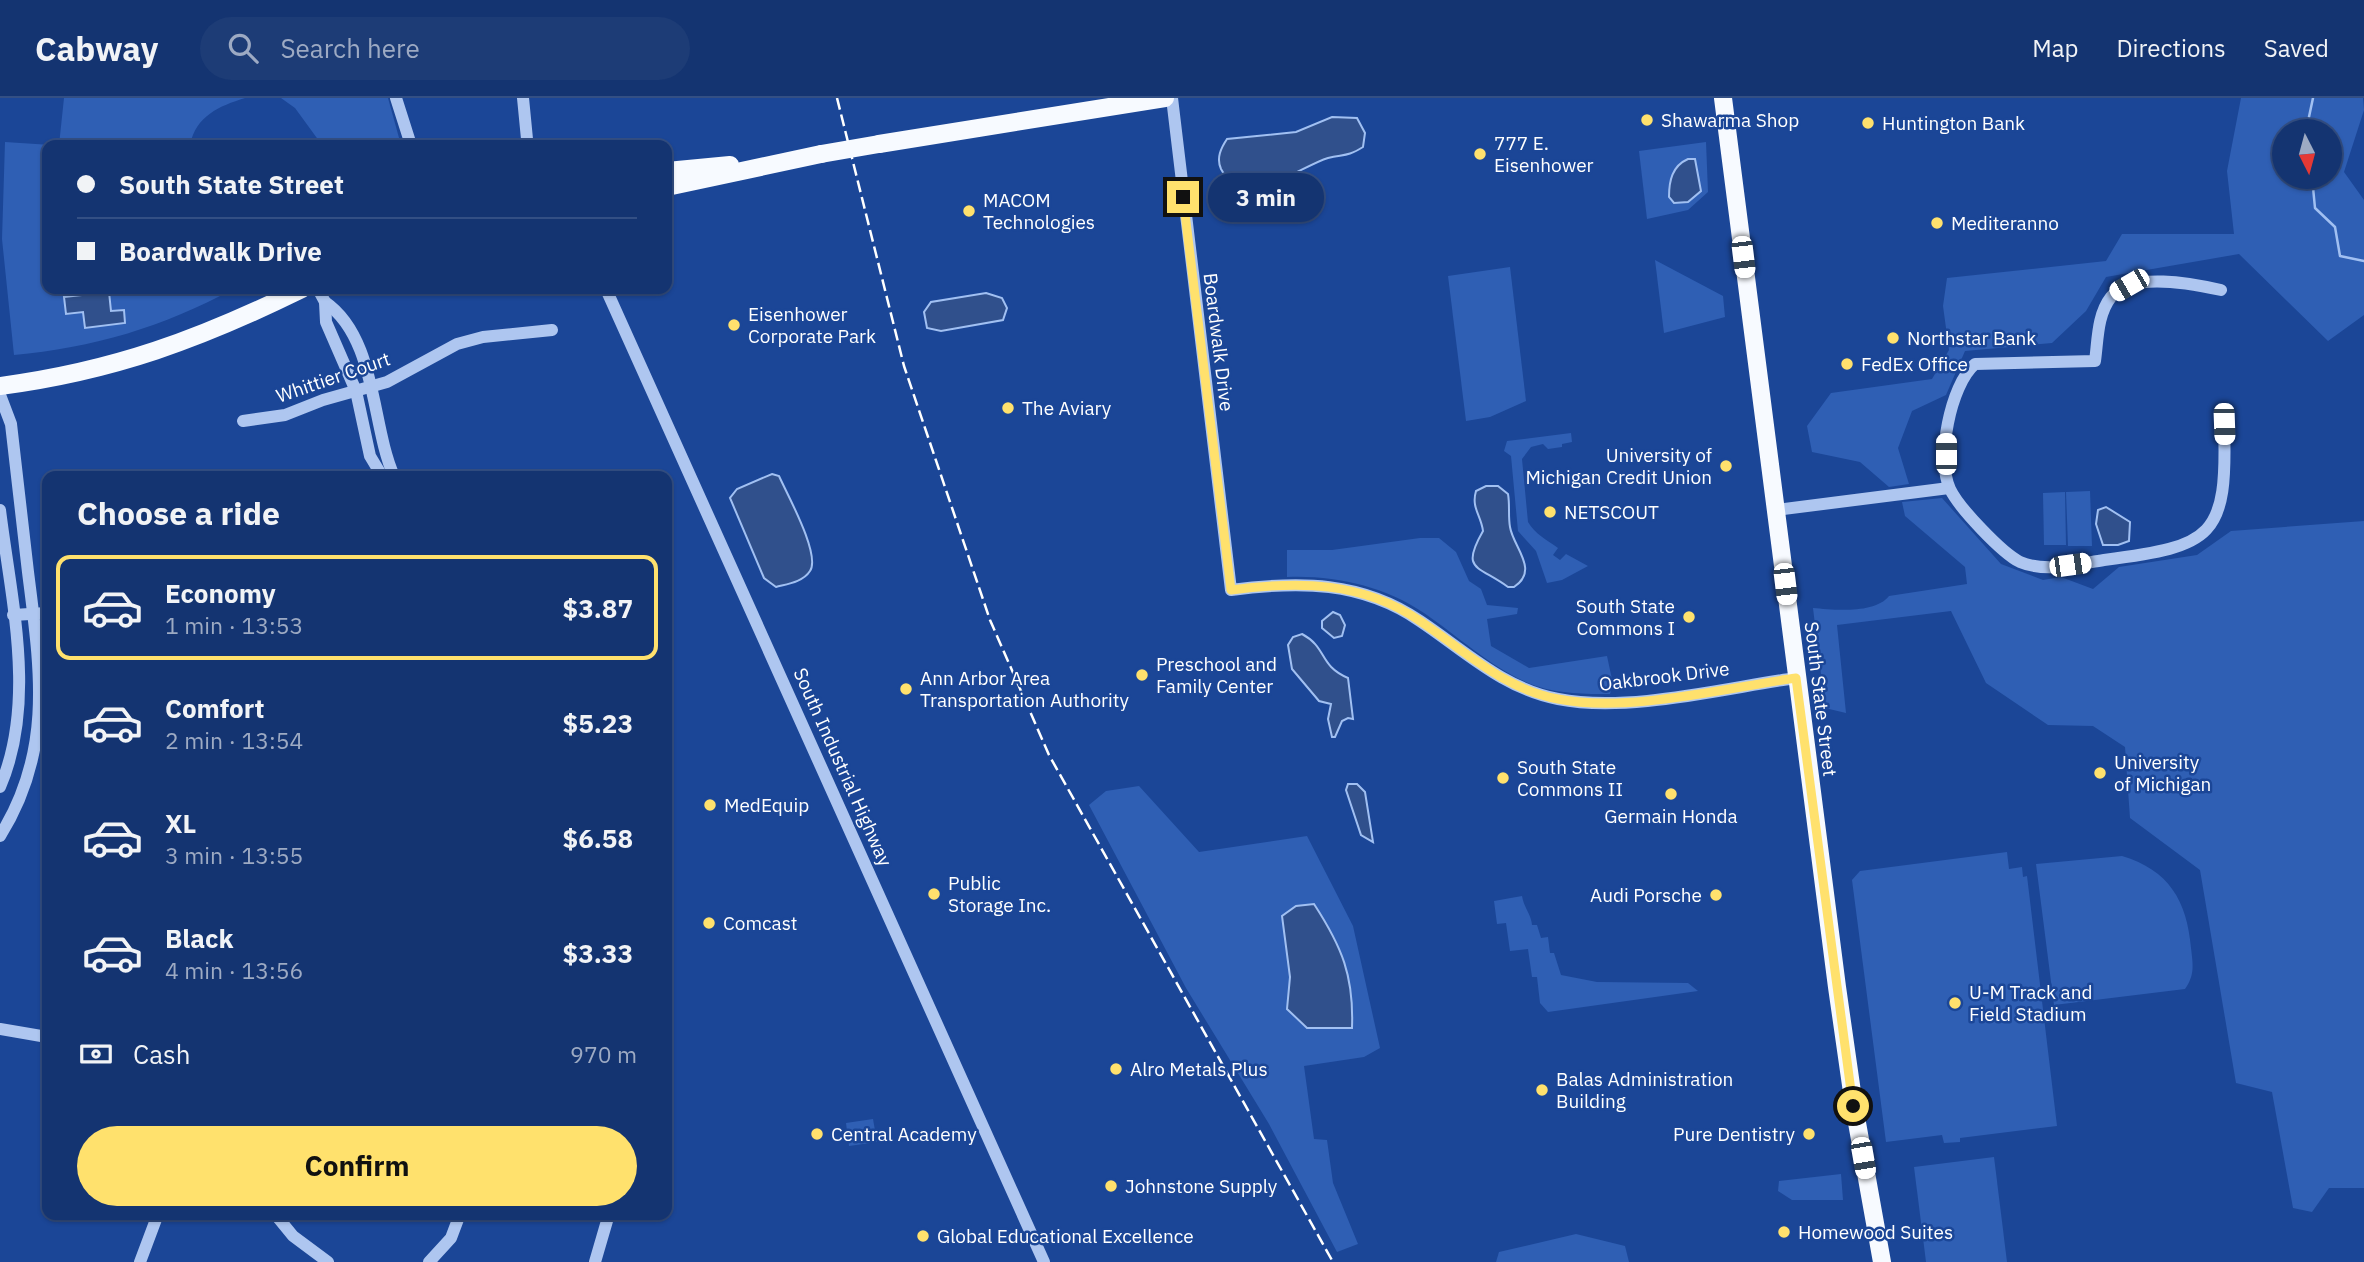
<!DOCTYPE html>
<html lang="en">
<head>
<meta charset="utf-8">
<style>
  :root { --surface:#143471; --page:#1d3c76; --text:#f1f3f6; --muted:#9daac3; --line:#334f84; --accent:#ffe16d }
  body { margin:0; font-family:"IBM Plex Sans",sans-serif; background:var(--page); color:var(--text); height:100vh; display:flex; flex-direction:column; font-size:26px; white-space:nowrap }
  * { box-sizing:border-box; margin:0 }
  p { font-size:23px; color:var(--muted) }
  .icon { flex:none; width:38px; height:38px; fill:none; stroke:currentColor; stroke-width:2; stroke-linecap:round; stroke-linejoin:round }
  .map { position:relative; flex:1; overflow:hidden }
  .side { position:absolute; left:42px; top:373px; width:630px; height:749px; display:flex; flex-direction:column; background:var(--surface); border-radius:14px; box-shadow:0 2px 5px #0004,0 0 0 2px var(--line) }
  .side>* { flex:none }
  .top-card { position:absolute; left:42px; top:42px; width:630px; height:154px; border-radius:14px; box-shadow:0 2px 5px #0004,0 0 0 2px var(--line); display:grid; align-content:center; height:154px; padding:0 35px; background:var(--surface) }
  .needle { width:46px; rotate:174deg }
  .fabs { position:absolute; left:2272px; top:21px; display:grid; gap:14px }
  .fabs a { display:grid; place-items:center; width:70px; height:70px; border-radius:50%; background:var(--surface); box-shadow:0 2px 5px #0004,0 0 0 2px var(--line); font-size:35px }
  .end { position:absolute; width:32px; height:32px; margin:-16px; border:9px solid #ffe16d; background:#111; box-shadow:0 0 0 4px #111 }
  .from { border-radius:50% }
  .bubble { position:absolute; height:49px; border-radius:24px; background:var(--surface); box-shadow:0 2px 5px #0004,0 0 0 2px var(--line); font-size:23px; font-weight:700; line-height:49px; text-align:center }
  .car { position:absolute; width:21px; height:42px; margin:-21px -10px; border-radius:9px; box-shadow:0 0 5px 2px #0007; background:linear-gradient(#fff 24%,#345 0 40%,#fff 0 76%,#345 0 86%,#fff 0) }
  .top-card b { display:flex; align-items:center; gap:24px; height:66px; font-size:26px }
  .top-card b+b { border-top:2px solid var(--line) }
  .top-card i { width:18px; height:18px; background:var(--text) }
  ul { padding:0; list-style:none }
  li { display:flex; align-items:center; gap:21px; height:105px; margin:0 14px 10px; padding:0 21px; border:4px solid transparent; border-radius:14px }
  li div { flex:1 }
  li b { display:block; font-size:26px }
  li em { font-style:normal; font-weight:700 }
  li.on { border-color:var(--accent) }
  li>.icon { width:63px; height:63px; stroke-width:1.5 }
  h2 { padding:0 35px; font-size:32px; line-height:84px }
  .pay { display:flex; align-items:center; gap:18px; height:77px; padding:0 35px; font-size:26px }
  .pay p { margin-inline-start:auto }
  .button { display:flex; gap:14px; margin-top:auto; padding:14px 35px }
  .button a { flex:1; height:80px; border-radius:42px; background:var(--accent); color:#111; font-size:28px; font-weight:700; line-height:80px; text-align:center }
  header { display:flex; align-items:center; gap:42px; box-sizing:border-box; height:98px; padding:0 35px; background:var(--surface); border-bottom:2px solid var(--line) }
  header strong { font-size:33px }
  nav { display:flex; gap:38px; margin-inline-start:auto; font-size:24px }
  .search { width:490px; height:63px; background:var(--page); display:flex; align-items:center; gap:18px; box-sizing:border-box; padding:0 24px; border-radius:38px; color:var(--muted); font-size:26px }
  .map>svg:first-child { display:block }
</style>
</head>
<body>
<header>
<strong>Cabway</strong>
<div class="search"><svg class="icon" aria-label="search" viewBox="0 0 24 24"><circle cx="10" cy="10" r="6"/><path d="M15 15l6 6"/></svg>Search here</div>
<nav><a>Map</a><a>Directions</a><a>Saved</a></nav>
</header>
<div class="map">
<svg width="2364" height="1164" viewBox="0 0 2364 1164">
  <rect width="100%" height="100%" fill="#1b4697"/>
  <g fill="#2f5fb4" fill-rule="evenodd">
    <path d="M64,0H245C219,8 196,18 190,47H59Z"/>
    <path d="M281,0H388L401,47H322L295,10Z"/>
    <path d="M2241,0H2363L2364,12L2344,74L2364,102V217L2328,243L2239,156L2106,179L2086,213L2052,245L1965,253L1946,297L1912,313L1898,350L1909,386L1889,389L1860,364L1812,354L1807,328L1831,295L1932,281L1949,252L1943,208L1947,180L2106,163L2122,136H2234L2227,73ZM2284,33H2329V79H2284Z"/>
    <path d="M5,44L51,47H47V191H233C164,229 92,250 14,257L2,141Z"/>
    <path d="M1706,44L1708,94L1688,112L1647,121L1639,53Z"/>
    <path d="M1655,162L1723,198L1725,219L1664,235Z"/>
    <path d="M1510,169L1526,303L1490,319L1466,323L1448,178Z"/>
    <path d="M1571,335L1572,344L1562,346V349L1548,351L1543,346L1531,349L1522,361L1528,424C1535,436 1547,442 1558,450L1553,457L1560,462L1566,456L1588,468L1562,482L1547,485L1536,453L1518,433L1511,358L1504,353L1507,343Z"/>
    <path d="M2090,393L2092,448H2068L2066,394Z"/>
    <path d="M2065,394L2066,447H2044L2043,395Z"/>
    <path d="M1942,400L2001,466L2043,482L2061,479L2093,491L2119,469L2197,457L2231,433L2364,423V1090H2329L2312,1114L2293,1110L2272,994L2236,985L2200,772L2130,720L2125,649L2093,628L2048,627L1986,585L1951,513L1837,527L1846,615L1825,610L1813,510C1834,512 1875,516 1889,498L1967,486L1965,469L1905,418L1902,404Z"/>
    <path d="M1420,440H1439L1456,454L1469,483L1481,491L1487,507L1518,510L1517,516L1487,521L1491,548L1529,570L1607,558L1613,586L1610,596C1585,596 1561,596 1536,588C1494,573 1461,540 1424,515C1384,488 1335,477 1287,479V452H1332Z"/>
    <path d="M1139,688L1199,754L1307,738L1353,828L1380,950L1364,959L1304,968L1314,1041L1327,1042L1333,1085L1358,1146L1337,1154L1269,1026L1186,890L1089,707L1106,693Z"/>
    <path d="M2007,754L2009,771L2022,769L2023,779L2027,778L2057,1028L1960,1040V1044L1944,1045L1942,1037L1886,1044L1852,782L1860,773Z"/>
    <path d="M2122,758C2169,772 2187,803 2191,850C2193,867 2195,877 2185,891L2054,907L2036,766Z"/>
    <path d="M1522,798C1524,810 1531,816 1532,827H1537L1541,840L1548,839L1550,855H1554L1561,877L1597,884L1688,885L1698,893L1548,914L1540,905L1537,879H1532L1528,851L1510,853L1506,825L1497,826L1494,803Z"/>
    <path d="M873,1021L877,1044L849,1048L846,1025Z"/>
    <path d="M1994,1059L2007,1164H1926L1914,1069Z"/>
    <path d="M1841,1076L1843,1102H1792L1778,1093L1779,1083Z"/>
    <path d="M1576,1136L1625,1148L1629,1164H1496L1499,1154Z"/>
  </g>
  <g fill="#30508c" stroke="#a1c0f2" stroke-width="2">
    <path d="M1332,19L1357,20L1365,35L1363,49C1347,59 1344,56 1328,60C1298,69 1244,115 1221,71C1216,60 1221,50 1227,41L1296,34Z"/>
    <path d="M1688,61H1695L1701,93L1688,104L1674,105L1669,99C1669,83 1672,68 1688,61Z"/>
    <path d="M109,194L111,213L124,212L125,225L85,230L83,214L66,216L64,199Z"/>
    <path d="M986,195L1002,200L1007,210L1003,222L941,233L927,230L924,214L931,204Z"/>
    <path d="M772,376L779,378C787,396 821,457 810,473C803,484 787,486 776,489L764,480L730,400L737,391Z"/>
    <path d="M1486,388H1498L1508,396C1510,407 1508,418 1510,429C1513,449 1540,472 1514,489H1508C1478,467 1460,473 1483,433C1481,417 1471,410 1476,393Z"/>
    <path d="M2106,409L2130,424L2129,443L2118,447H2103L2096,426L2098,412Z"/>
    <path d="M1333,514L1340,517L1345,527L1342,538L1334,540L1322,530V523Z"/>
    <path d="M1302,536C1328,550 1318,567 1348,580L1353,621L1348,620L1342,623L1335,639H1332L1328,621L1331,606L1319,603L1292,571L1288,547L1293,539Z"/>
    <path d="M1348,686H1357L1365,694L1373,744L1361,737L1346,692Z"/>
    <path d="M1314,806C1342,849 1354,878 1352,930H1307L1287,911L1290,879L1282,818L1296,808Z"/>
  </g>
  <g fill="none" stroke-linecap="round" stroke-linejoin="round">
    <g stroke="#a1c0f2" stroke-width="2.5">
      <path d="M2306,33L2313,0"/>
      <path d="M2312,79L2315,110L2335,129L2340,158L2364,163"/>
    </g>
    <g stroke="#aec6f0" stroke-width="12">
      <path d="M396,0L411,47"/>
      <path d="M523,0L527,41L524,47"/>
      <path d="M1172,0L1231,492C1299,483 1362,483 1420,523C1465,553 1504,591 1558,601C1628,615 1725,590 1796,580"/>
      <path d="M318,191L325,204L326,224L356,293L370,358L382,378"/>
      <path d="M606,191L1044,1164"/>
      <path d="M2221,192C2194,186 2131,173 2111,199C2097,217 2098,242 2095,263L1975,266C1950,287 1936,362 1950,391C1959,410 2002,455 2020,464C2046,475 2078,466 2104,462C2213,448 2228,440 2224,326"/>
      <path d="M325,204C377,240 371,327 394,378"/>
      <path d="M0,297L11,326C17,375 22,425 28,474C40,570 54,652 0,738"/>
      <path d="M243,323L285,317L323,302L387,284L457,246L483,239L552,232"/>
      <path d="M0,412C11,502 37,603 0,689"/>
      <path d="M1776,412L1949,390"/>
      <path d="M13,517L47,515"/>
      <path d="M0,931L47,939"/>
      <path d="M275,1116L293,1138L328,1164"/>
      <path d="M140,1164L158,1116"/>
      <path d="M429,1164L451,1140L460,1116"/>
      <path d="M595,1164L609,1116"/>
    </g>
    <g stroke="#f7faff" stroke-width="18">
      <path d="M1723,0L1837,889L1854,1008L1882,1164"/>
      <path d="M879,46L1165,0"/>
      <path d="M667,73L730,67"/>
      <path d="M667,89L821,56"/>
      <path d="M0,288C114,273 200,241 302,191"/>
    </g>
    <path stroke="#fff" stroke-width="2.5" stroke-dasharray="12 5" stroke-linecap="butt" d="M837,0L904,268L990,522L1049,657L1333,1164"/>
    <path stroke="#f7faff" stroke-width="18" d="M821,56L879,46"/>
  </g>
  <g fill="none" stroke-linecap="round" stroke-linejoin="round">
    <path stroke="#ffe16d" stroke-width="9" d="M1183,99L1231,492C1298,483 1362,483 1420,523C1465,553 1504,591 1558,601C1628,615 1725,590 1796,580L1853,1008"/>
  </g>
  <g fill="#ffe16d" stroke="#1b4697" stroke-width="2.5">
    <circle cx="1647" cy="22" r="7"/>
    <circle cx="1868" cy="25" r="7"/>
    <circle cx="1480" cy="56" r="7"/>
    <circle cx="969" cy="113" r="7"/>
    <circle cx="1937" cy="125" r="7"/>
    <circle cx="734" cy="227" r="7"/>
    <circle cx="1893" cy="240" r="7"/>
    <circle cx="1847" cy="266" r="7"/>
    <circle cx="1008" cy="310" r="7"/>
    <circle cx="1726" cy="368" r="7"/>
    <circle cx="1550" cy="414" r="7"/>
    <circle cx="1689" cy="519" r="7"/>
    <circle cx="1142" cy="577" r="7"/>
    <circle cx="906" cy="591" r="7"/>
    <circle cx="2100" cy="675" r="7"/>
    <circle cx="1503" cy="680" r="7"/>
    <circle cx="1671" cy="696" r="7"/>
    <circle cx="710" cy="707" r="7"/>
    <circle cx="934" cy="796" r="7"/>
    <circle cx="1716" cy="797" r="7"/>
    <circle cx="709" cy="825" r="7"/>
    <circle cx="1955" cy="905" r="7"/>
    <circle cx="1116" cy="971" r="7"/>
    <circle cx="1542" cy="992" r="7"/>
    <circle cx="817" cy="1036" r="7"/>
    <circle cx="1809" cy="1036" r="7"/>
    <circle cx="1111" cy="1088" r="7"/>
    <circle cx="1784" cy="1134" r="7"/>
    <circle cx="923" cy="1138" r="7"/>
  </g>
  <g text-anchor="middle" stroke-width="5" stroke-linejoin="round" paint-order="stroke">
    <g font-size="19" fill="#fff" stroke="#1b4697" text-anchor="start">
      <text x="1661" y="29">Shawarma Shop</text>
      <text x="1882" y="32">Huntington Bank</text>
      <text x="1494" y="52">777 E.<tspan x="1494" dy="22">Eisenhower</tspan></text>
      <text x="983" y="109">MACOM<tspan x="983" dy="22">Technologies</tspan></text>
      <text x="1951" y="132">Mediteranno</text>
      <text x="748" y="223">Eisenhower<tspan x="748" dy="22">Corporate Park</tspan></text>
      <text x="1907" y="247">Northstar Bank</text>
      <text x="1861" y="273">FedEx Office</text>
      <text x="1022" y="317">The Aviary</text>
      <text x="1712" y="364" text-anchor="end">University of<tspan x="1712" dy="22">Michigan Credit Union</tspan></text>
      <text x="1564" y="421">NETSCOUT</text>
      <text x="1675" y="515" text-anchor="end">South State<tspan x="1675" dy="22">Commons I</tspan></text>
      <text x="1156" y="573">Preschool and<tspan x="1156" dy="22">Family Center</tspan></text>
      <text x="920" y="587">Ann Arbor Area<tspan x="920" dy="22">Transportation Authority</tspan></text>
      <text x="2114" y="671">University<tspan x="2114" dy="22">of Michigan</tspan></text>
      <text x="1517" y="676">South State<tspan x="1517" dy="22">Commons II</tspan></text>
      <text x="724" y="714">MedEquip</text>
      <text x="1671" y="725" text-anchor="middle">Germain Honda</text>
      <text x="948" y="792">Public<tspan x="948" dy="22">Storage Inc.</tspan></text>
      <text x="1702" y="804" text-anchor="end">Audi Porsche</text>
      <text x="723" y="832">Comcast</text>
      <text x="1969" y="901">U-M Track and<tspan x="1969" dy="22">Field Stadium</tspan></text>
      <text x="1130" y="978">Alro Metals Plus</text>
      <text x="1556" y="988">Balas Administration<tspan x="1556" dy="22">Building</tspan></text>
      <text x="831" y="1043">Central Academy</text>
      <text x="1795" y="1043" text-anchor="end">Pure Dentistry</text>
      <text x="1125" y="1095">Johnstone Supply</text>
      <text x="1798" y="1141">Homewood Suites</text>
      <text x="937" y="1145">Global Educational Excellence</text>
    </g>
    <g font-size="19" fill="#fff" stroke="#1b4697">
      <text transform="translate(1219 244) rotate(83)" y="7">Boardwalk Drive</text>
      <text transform="translate(333 279) rotate(-19)" y="7">Whittier Court</text>
      <text transform="translate(1664 578) rotate(-7)" y="7">Oakbrook Drive</text>
      <text transform="translate(1821 601) rotate(83)" y="7">South State Street</text>
      <text transform="translate(843 669) rotate(66)" y="7">South Industrial Highway</text>
    </g>
  </g>
</svg>
<div class="fabs">
<a><svg class="needle" viewBox="-14 -14 28 28"><path d="M0-13l5 13h-10z" fill="#e53935"/><path d="M0 13l5-13h-10z" fill="#9daac3"/></svg></a>
</div>
<i class="end from" style="left:1853px;top:1008px"></i>
<i class="end" style="left:1183px;top:99px"></i>
<div class="bubble" style="left:1208px;top:75px;width:116px">3 min</div>
<i class="car" style="left:1743px;top:159px;rotate:173deg"></i>
<i class="car" style="left:2129px;top:187px;rotate:240deg"></i>
<i class="car" style="left:2224px;top:326px;rotate:178deg"></i>
<i class="car" style="left:1946px;top:356px;rotate:0deg"></i>
<i class="car" style="left:2070px;top:467px;rotate:82deg"></i>
<i class="car" style="left:1785px;top:486px;rotate:173deg"></i>
<i class="car" style="left:1863px;top:1060px;rotate:170deg"></i>
<div class="top-card">
<b><i class="from"></i>South State Street</b>
<b><i></i>Boardwalk Drive</b>
</div>
<section class="side">
<h2>Choose a ride</h2>
<ul>
<li class="on"><svg class="icon" aria-label="car" viewBox="0 0 24 24"><path d="M5 17H2v-5l4-1 3-4h7l3 4 3 1v5h-3M9 17h6M6 11h13"/><circle cx="7" cy="17" r="2"/><circle cx="17" cy="17" r="2"/></svg><div><b>Economy</b><p>1 min · 13:53</p></div><em>$3.87</em></li>
<li><svg class="icon" aria-label="car" viewBox="0 0 24 24"><path d="M5 17H2v-5l4-1 3-4h7l3 4 3 1v5h-3M9 17h6M6 11h13"/><circle cx="7" cy="17" r="2"/><circle cx="17" cy="17" r="2"/></svg><div><b>Comfort</b><p>2 min · 13:54</p></div><em>$5.23</em></li>
<li><svg class="icon" aria-label="car" viewBox="0 0 24 24"><path d="M5 17H2v-5l4-1 3-4h7l3 4 3 1v5h-3M9 17h6M6 11h13"/><circle cx="7" cy="17" r="2"/><circle cx="17" cy="17" r="2"/></svg><div><b>XL</b><p>3 min · 13:55</p></div><em>$6.58</em></li>
<li><svg class="icon" aria-label="car" viewBox="0 0 24 24"><path d="M5 17H2v-5l4-1 3-4h7l3 4 3 1v5h-3M9 17h6M6 11h13"/><circle cx="7" cy="17" r="2"/><circle cx="17" cy="17" r="2"/></svg><div><b>Black</b><p>4 min · 13:56</p></div><em>$3.33</em></li>
</ul>
<div class="pay"><svg class="icon" aria-label="cash" viewBox="0 0 24 24"><path d="M3 7h18v10H3z"/><circle cx="12" cy="12" r="2"/></svg>Cash<p>970 m</p></div>
<div class="button"><a>Confirm</a></div>
</section>
</div>
</body>
</html>
